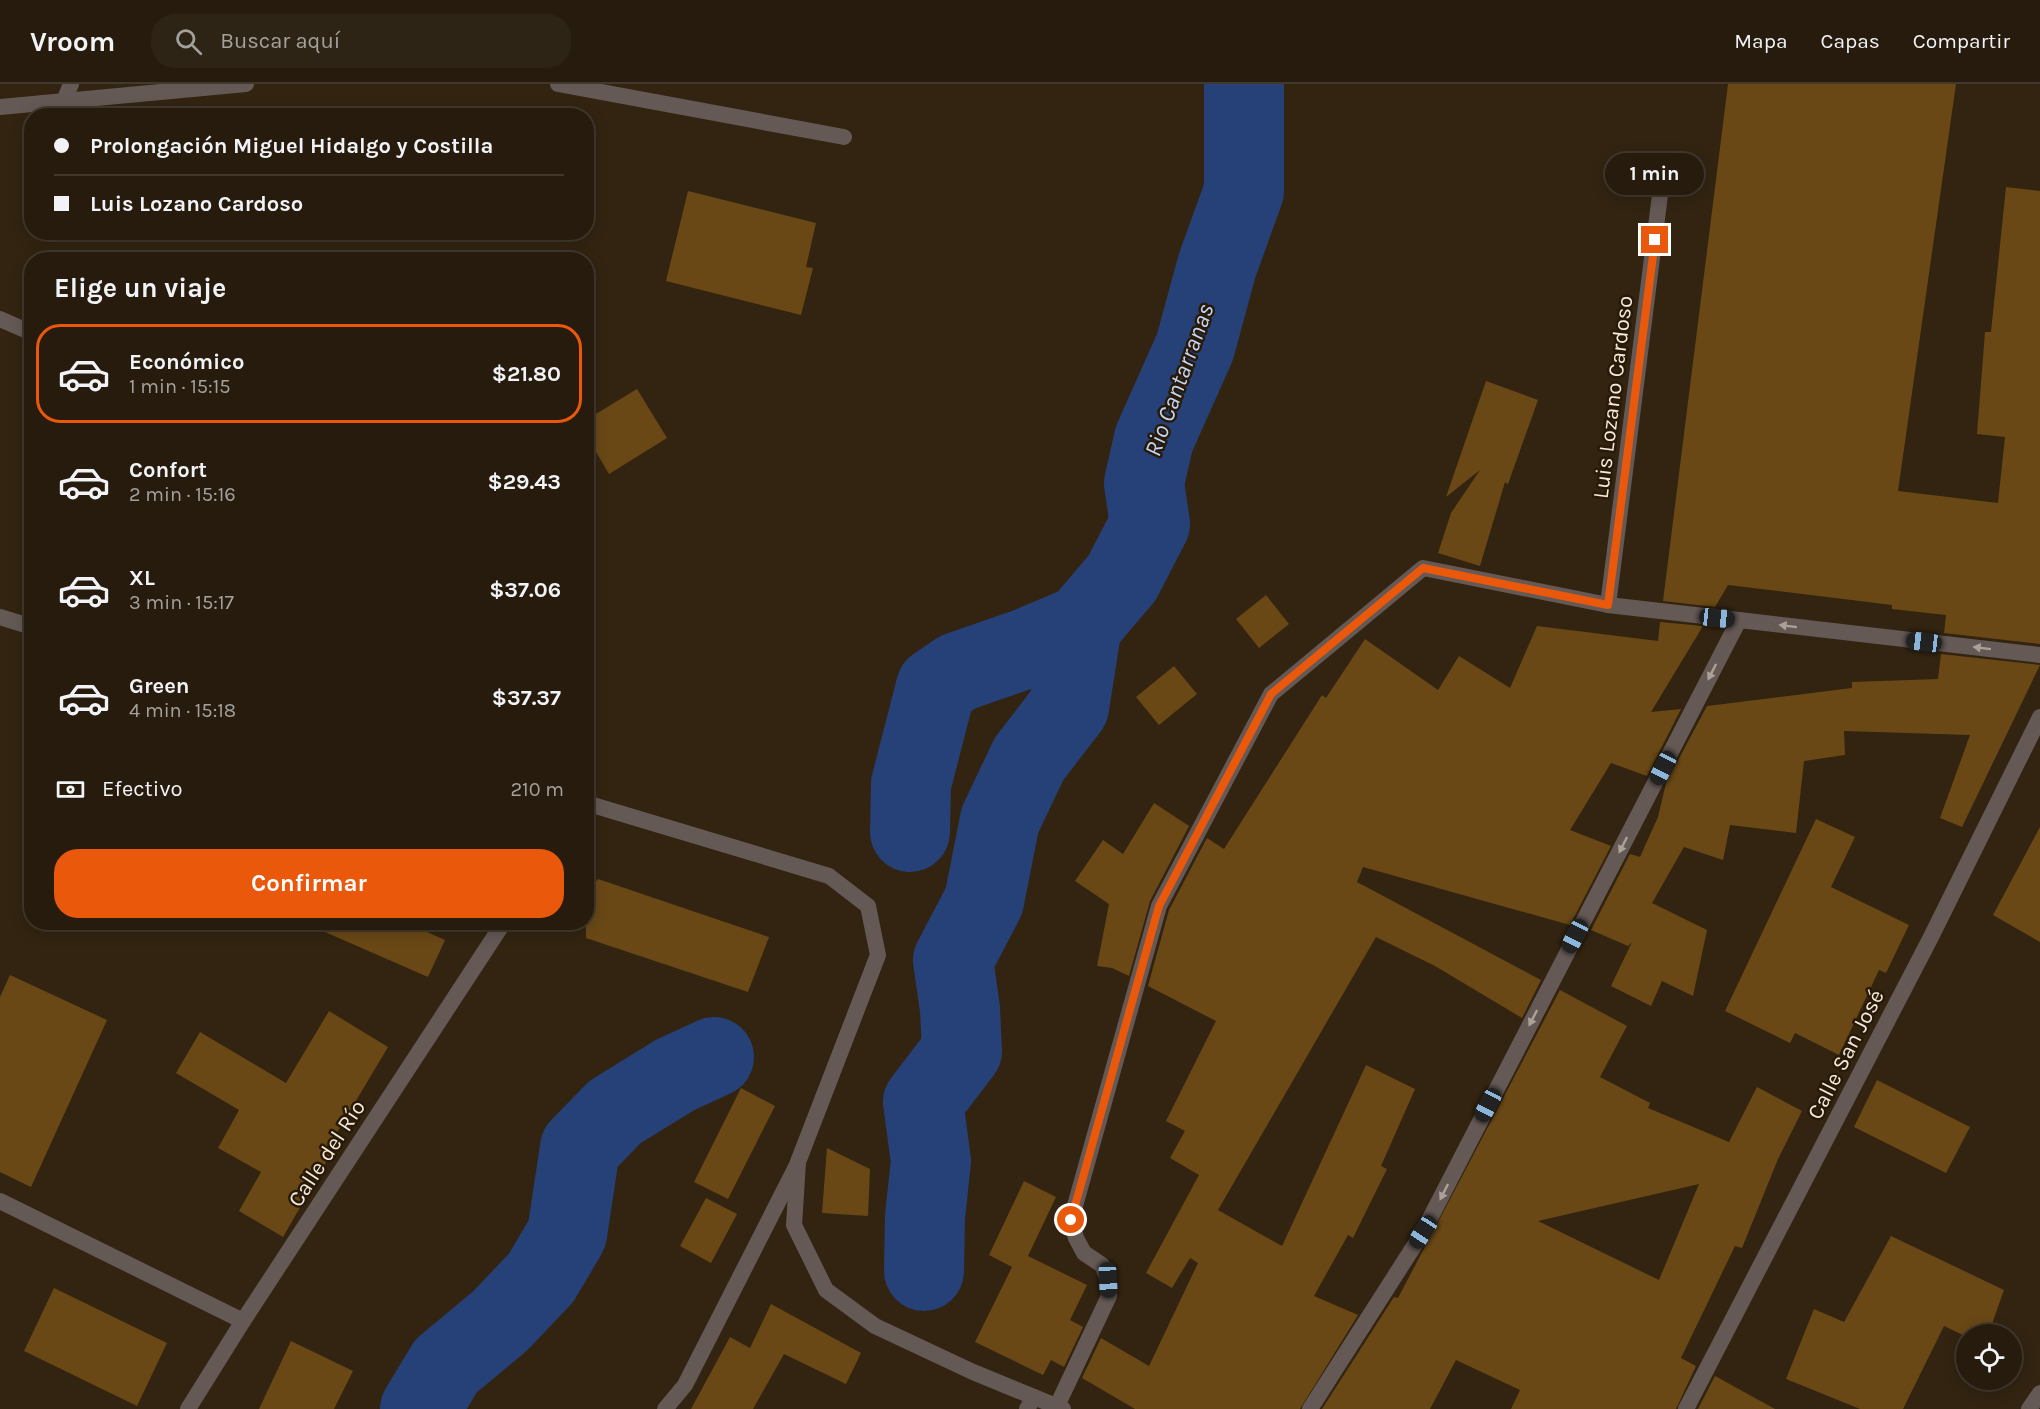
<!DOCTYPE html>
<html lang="es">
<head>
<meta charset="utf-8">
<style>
  :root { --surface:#261b0d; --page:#2e2416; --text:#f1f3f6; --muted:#a4a19d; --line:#42392e; --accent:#ea580c }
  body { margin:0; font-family:Karla,sans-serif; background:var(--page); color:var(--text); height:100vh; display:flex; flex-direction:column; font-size:22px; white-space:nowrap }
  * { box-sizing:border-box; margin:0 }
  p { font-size:20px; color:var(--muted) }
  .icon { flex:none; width:33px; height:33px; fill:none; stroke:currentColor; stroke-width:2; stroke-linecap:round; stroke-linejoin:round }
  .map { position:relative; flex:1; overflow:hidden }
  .drawer { position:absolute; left:24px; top:168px; width:570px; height:678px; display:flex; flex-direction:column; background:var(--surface); border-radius:24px; box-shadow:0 3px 15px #0003,0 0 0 2px var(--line) }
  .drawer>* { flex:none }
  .top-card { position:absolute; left:24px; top:24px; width:570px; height:132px; border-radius:24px; box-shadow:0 3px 15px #0003,0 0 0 2px var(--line); display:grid; align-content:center; height:132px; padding:0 30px; background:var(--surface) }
  .controls { position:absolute; left:1956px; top:1240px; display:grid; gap:12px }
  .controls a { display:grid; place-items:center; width:66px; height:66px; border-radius:50%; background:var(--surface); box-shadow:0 3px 15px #0003,0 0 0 2px var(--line); font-size:30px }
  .end { position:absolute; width:27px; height:27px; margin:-14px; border:8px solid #ea580c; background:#fff; box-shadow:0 0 0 3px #fff }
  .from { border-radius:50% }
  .bubble { position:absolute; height:42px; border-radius:21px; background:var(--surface); box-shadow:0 3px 15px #0003,0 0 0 2px var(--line); font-size:20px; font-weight:700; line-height:42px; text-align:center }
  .car { position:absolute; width:18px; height:36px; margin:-18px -9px; border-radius:8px; box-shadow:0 0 4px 2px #0007; background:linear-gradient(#222 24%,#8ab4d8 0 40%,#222 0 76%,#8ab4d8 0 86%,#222 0) }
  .top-card b { display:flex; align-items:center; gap:21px; height:57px; font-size:22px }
  .top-card b+b { border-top:2px solid var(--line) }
  .top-card i { width:15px; height:15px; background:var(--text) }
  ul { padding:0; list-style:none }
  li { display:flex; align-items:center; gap:18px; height:99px; margin:0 12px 9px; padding:0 18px; border:3px solid transparent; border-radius:24px }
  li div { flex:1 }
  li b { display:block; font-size:22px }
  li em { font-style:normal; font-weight:700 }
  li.current { border-color:var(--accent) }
  li>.icon { width:54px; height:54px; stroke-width:1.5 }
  h2 { padding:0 30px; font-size:27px; line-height:72px }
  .pay { display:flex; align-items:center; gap:15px; height:66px; padding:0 30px; font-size:22px }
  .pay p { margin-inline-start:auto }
  .primary-button { display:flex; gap:12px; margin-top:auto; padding:12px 30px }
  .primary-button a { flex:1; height:69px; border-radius:24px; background:var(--accent); color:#fff; font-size:24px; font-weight:700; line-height:69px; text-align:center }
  header { display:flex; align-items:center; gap:36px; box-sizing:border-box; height:84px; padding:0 30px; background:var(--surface); border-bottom:2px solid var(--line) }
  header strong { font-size:28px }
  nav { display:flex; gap:33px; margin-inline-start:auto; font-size:21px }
  .search { width:420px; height:54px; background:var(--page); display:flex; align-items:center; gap:15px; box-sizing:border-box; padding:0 21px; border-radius:24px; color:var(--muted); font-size:22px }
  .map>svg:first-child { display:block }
</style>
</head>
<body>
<header>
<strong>Vroom</strong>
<div class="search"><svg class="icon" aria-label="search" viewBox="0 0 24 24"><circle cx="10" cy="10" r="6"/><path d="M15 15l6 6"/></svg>Buscar aquí</div>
<nav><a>Mapa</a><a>Capas</a><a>Compartir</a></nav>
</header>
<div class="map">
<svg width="2040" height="1325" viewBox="0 0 2040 1325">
  <rect width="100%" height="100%" fill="#322411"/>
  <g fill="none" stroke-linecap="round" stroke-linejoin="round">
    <g stroke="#264178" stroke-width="80">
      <path d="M910,748L911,700L936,603L958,588L1027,564L1082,541L1122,494L1150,440L1144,399L1154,355L1195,263L1217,182L1244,107V0"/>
      <path d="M924,1187L925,1133L931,1077L923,1018L962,967L960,925L953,876L984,817L1000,736L1029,675L1069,623L1082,541"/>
      <path d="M420,1325L446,1282L500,1237L541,1194L567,1150L580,1064L615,1028L675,991L714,973"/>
    </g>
  </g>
  <g fill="#694815" fill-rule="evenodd">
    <path d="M1728,0H1956L1898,407L1998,419L2005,353L1977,350L1985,248H1991L2006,103L2040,107V560L1944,549L1946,531L1892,525V521L1728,501L1715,523L1663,517Z"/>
    <path d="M688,107L816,139L806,183L813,184L801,231L666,197Z"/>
    <path d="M1486,297L1538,316L1508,400L1505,398L1480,482L1438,469L1451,429L1480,386L1446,413Z"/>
    <path d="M637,305L667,354L609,390L586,351V336Z"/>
    <path d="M1266,511L1289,540L1259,564L1236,535Z"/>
    <path d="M1660,538L1703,542L1651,628L1681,625L1647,692L1611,679L1570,746L1611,762L1570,841L1363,783L1357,798L1541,896L1522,934L1435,882L1376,853L1218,1126L1282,1162L1366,981L1415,1005L1381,1082L1387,1085L1353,1154L1348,1151L1314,1212L1358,1231L1300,1325H1135L1082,1294L1101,1254L1149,1282L1198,1179L1190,1174L1172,1204L1146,1189L1199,1091L1170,1074L1185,1047L1166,1037L1216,937L1148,902L1169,826L1207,754L1224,765L1322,611L1326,614L1365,555L1438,606L1459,572L1510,604L1537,542L1658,557Z"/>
    <path d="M1941,570L2040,581L1962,743L1940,734L1970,651L1844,647L1845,671L1804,677L1796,749L1730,741L1723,776L1684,763L1652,819L1707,846L1693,912L1662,897L1651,922L1611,902L1632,858L1628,862L1591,846L1630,770L1640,773L1658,733L1666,699L1707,622L1852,604V598L1938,595Z"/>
    <path d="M1174,582L1197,610L1159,641L1136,613Z"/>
    <path d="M1154,719L1189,742L1150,817L1129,892L1112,884L1097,882L1109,820L1075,797L1103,756L1123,770Z"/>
    <path d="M1816,735L1855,753L1831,803L1909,841L1886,889L1879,886L1839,971L1795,949L1790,959L1725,927Z"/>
    <path d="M2040,743V858L1993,831Z"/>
    <path d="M598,795L769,853L748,908L586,854V810Z"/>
    <path d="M302,838H431L427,848L445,856L428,893Z"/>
    <path d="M10,891L107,936L31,1103L0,1088V913Z"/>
    <path d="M1560,906L1627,942L1600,993L1650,1019L1648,1024L1729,1058L1757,1003L1802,1027L1778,1075L1742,1164L1735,1162L1681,1274L1696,1282L1676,1325H1511L1520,1306L1456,1276L1430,1325H1322L1394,1213L1398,1214ZM1699,1100L1659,1196L1538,1137Z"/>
    <path d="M329,927L388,963L332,1057L337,1059L283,1153L239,1127L261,1088L218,1064L239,1026L176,989L200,948L286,999Z"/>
    <path d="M1877,996L1970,1043L1946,1089L1854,1043Z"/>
    <path d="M741,1004L775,1022L728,1115L694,1098Z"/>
    <path d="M827,1064L870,1085L868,1132L822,1129Z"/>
    <path d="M1024,1097L1056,1113L1028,1172L1087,1201L1070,1236L1083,1243L1064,1283L1051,1276L1043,1291L975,1258L1012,1183L989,1171Z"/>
    <path d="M706,1114L737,1130L711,1179L680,1162Z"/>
    <path d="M1891,1152L2004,1206L1988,1251H1963L1944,1242L1903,1325H1860L1786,1295L1814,1225L1844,1238Z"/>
    <path d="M54,1204L167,1259L137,1322L24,1267Z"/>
    <path d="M771,1220L861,1269L846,1300L784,1270L753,1325H691L730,1253L750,1264Z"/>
    <path d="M291,1257L353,1287L334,1325H259Z"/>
    <path d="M1715,1292L1775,1325H1698Z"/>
  </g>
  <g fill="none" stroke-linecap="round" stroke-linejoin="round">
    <g stroke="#655955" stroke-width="16">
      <path d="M558,0L844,53"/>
      <path d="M64,17L71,0"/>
      <path d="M0,23L246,0"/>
      <path d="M0,235L32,249"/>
      <path d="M1608,521L1660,111"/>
    </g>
    <g stroke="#655955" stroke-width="16">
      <path d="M0,1117L243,1237"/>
      <path d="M1057,1322L1109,1212L1108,1196L1102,1181L1084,1169L1076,1154L1071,1136L1159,822L1271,610L1423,484L1608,521L1739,536"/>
      <path d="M188,1325L243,1237L504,838"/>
      <path d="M665,1325L685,1301L798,1079"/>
      <path d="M1027,1325L1034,1313"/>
      <path d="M1686,1325L1931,853L2040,633"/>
      <path d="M2029,1325L2040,1309"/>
    </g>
    <g stroke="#655955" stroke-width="16">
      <path d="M0,533L32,543"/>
      <path d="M586,719L829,792L868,822L878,871L798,1078L794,1141L826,1206L875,1242L973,1288L1063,1325"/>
      <path d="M1310,1325L1423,1148L1739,536L2040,571"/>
    </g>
  </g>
  <defs><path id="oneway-solid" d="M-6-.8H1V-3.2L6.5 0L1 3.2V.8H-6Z" transform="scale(1.5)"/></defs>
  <g fill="#aca199">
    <use href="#oneway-solid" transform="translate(1788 542) rotate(-173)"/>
    <use href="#oneway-solid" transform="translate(1982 564) rotate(-173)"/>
    <use href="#oneway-solid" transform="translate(1712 588) rotate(117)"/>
    <use href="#oneway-solid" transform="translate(1623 761) rotate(117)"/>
    <use href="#oneway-solid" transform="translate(1533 934) rotate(117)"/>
    <use href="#oneway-solid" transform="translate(1444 1108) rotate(117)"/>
  </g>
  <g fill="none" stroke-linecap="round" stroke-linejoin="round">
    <path stroke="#ea580c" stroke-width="8" d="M1071,1136L1159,822L1271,610L1423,484L1608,521L1655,156"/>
  </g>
  <g text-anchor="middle" stroke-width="5" stroke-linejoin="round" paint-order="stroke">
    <g font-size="22" fill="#f3e9dd" stroke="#281a07">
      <text transform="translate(1612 313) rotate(-83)" y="8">Luis Lozano Cardoso</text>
      <text transform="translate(1845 970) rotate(-63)" y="8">Calle San José</text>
      <text transform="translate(326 1069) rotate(-57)" y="8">Calle del Río</text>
    </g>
    <g font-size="24" font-style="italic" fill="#c3d5f7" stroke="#281a07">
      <text transform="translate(1179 296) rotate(-70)" y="8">Rio Cantarranas</text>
    </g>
  </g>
</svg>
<div class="controls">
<a><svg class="icon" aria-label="locate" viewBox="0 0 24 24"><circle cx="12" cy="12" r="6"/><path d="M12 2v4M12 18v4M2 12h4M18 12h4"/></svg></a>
</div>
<i class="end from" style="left:1071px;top:1136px"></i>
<i class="end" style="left:1655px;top:156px"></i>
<div class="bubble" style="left:1605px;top:69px;width:99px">1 min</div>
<i class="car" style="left:1717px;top:534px;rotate:96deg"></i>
<i class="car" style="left:1924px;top:558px;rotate:277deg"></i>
<i class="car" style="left:1663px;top:684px;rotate:207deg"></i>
<i class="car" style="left:1575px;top:852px;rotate:207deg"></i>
<i class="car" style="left:1488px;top:1021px;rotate:208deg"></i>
<i class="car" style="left:1423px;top:1148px;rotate:213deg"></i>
<i class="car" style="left:1108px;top:1196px;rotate:177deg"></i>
<div class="top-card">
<b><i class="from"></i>Prolongación Miguel Hidalgo y Costilla</b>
<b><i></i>Luis Lozano Cardoso</b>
</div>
<section class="drawer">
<h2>Elige un viaje</h2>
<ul>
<li class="current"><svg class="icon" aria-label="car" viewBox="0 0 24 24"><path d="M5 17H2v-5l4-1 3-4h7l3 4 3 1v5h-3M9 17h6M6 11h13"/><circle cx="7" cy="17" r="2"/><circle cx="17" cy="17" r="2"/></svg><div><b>Económico</b><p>1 min · 15:15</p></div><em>$21.80</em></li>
<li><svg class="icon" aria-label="car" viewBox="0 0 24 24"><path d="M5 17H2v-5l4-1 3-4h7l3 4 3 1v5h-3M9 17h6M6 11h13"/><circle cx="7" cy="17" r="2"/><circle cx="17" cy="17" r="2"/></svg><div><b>Confort</b><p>2 min · 15:16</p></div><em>$29.43</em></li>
<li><svg class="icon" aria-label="car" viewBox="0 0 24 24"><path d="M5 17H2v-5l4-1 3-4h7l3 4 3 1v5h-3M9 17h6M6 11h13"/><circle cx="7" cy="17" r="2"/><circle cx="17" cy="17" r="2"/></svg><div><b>XL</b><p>3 min · 15:17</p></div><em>$37.06</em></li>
<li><svg class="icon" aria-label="car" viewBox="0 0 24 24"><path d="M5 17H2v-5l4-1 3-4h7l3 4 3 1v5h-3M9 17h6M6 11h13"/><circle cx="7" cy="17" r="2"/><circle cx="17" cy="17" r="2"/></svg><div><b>Green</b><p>4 min · 15:18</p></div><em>$37.37</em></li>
</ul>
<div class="pay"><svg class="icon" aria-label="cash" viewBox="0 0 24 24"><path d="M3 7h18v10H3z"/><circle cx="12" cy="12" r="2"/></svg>Efectivo<p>210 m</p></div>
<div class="primary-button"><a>Confirmar</a></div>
</section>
</div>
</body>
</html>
